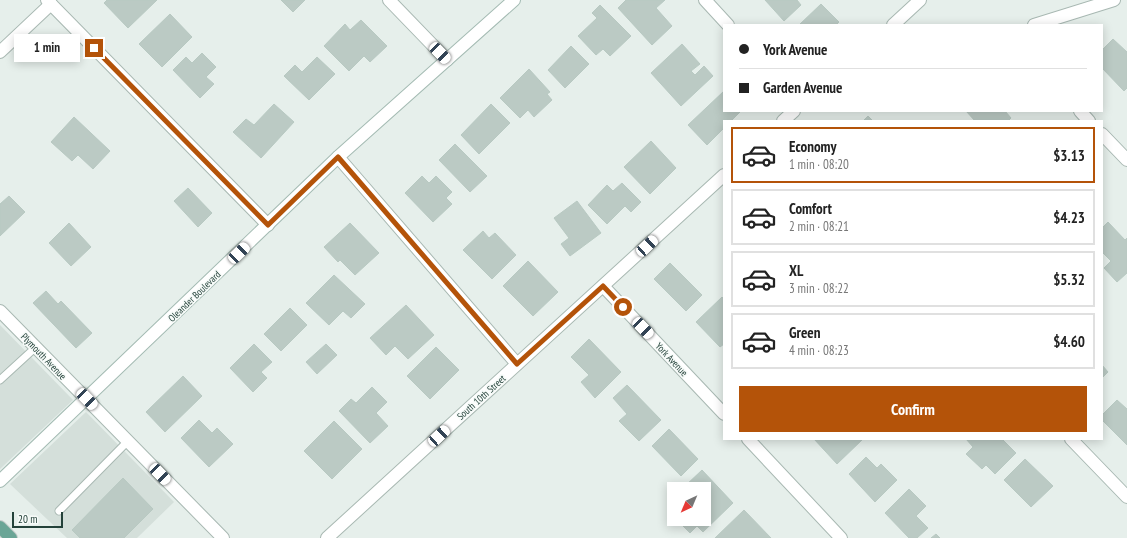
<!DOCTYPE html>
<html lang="en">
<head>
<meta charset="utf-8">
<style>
  :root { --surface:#fff; --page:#f2f2f2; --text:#222; --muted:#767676; --line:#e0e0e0; --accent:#b45309 }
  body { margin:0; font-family:"PT Sans Narrow",sans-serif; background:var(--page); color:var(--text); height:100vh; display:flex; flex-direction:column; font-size:15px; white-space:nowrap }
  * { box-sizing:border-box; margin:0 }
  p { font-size:13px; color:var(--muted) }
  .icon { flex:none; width:22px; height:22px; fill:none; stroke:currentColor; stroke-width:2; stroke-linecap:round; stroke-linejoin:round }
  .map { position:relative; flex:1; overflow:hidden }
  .details { position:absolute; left:723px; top:120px; width:380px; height:320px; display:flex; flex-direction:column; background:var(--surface); border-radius:0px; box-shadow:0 2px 10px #0003 }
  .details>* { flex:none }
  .banner { position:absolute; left:723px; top:24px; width:380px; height:88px; border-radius:0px; box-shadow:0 2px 10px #0003; display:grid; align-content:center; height:88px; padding:0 16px; background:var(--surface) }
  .needle { width:26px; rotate:224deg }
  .controls { position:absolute; left:667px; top:482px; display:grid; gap:8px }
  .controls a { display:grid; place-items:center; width:44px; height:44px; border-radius:0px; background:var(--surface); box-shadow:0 2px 10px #0003; font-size:20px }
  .scale { position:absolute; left:12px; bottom:10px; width:51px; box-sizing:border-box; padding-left:4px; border:2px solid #24423a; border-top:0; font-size:11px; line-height:14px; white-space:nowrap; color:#24423a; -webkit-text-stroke:3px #f7fbf9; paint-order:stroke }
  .end { position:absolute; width:18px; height:18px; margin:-9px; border:5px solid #b45309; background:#fff; box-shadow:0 0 0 2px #fff }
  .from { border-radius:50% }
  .bubble { position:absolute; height:28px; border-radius:0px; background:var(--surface); box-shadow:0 2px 10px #0003; font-size:13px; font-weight:700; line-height:28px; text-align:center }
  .car { position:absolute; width:12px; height:24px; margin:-12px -6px; border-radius:5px; box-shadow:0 0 3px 1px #0007; background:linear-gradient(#fff 24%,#345 0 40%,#fff 0 76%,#345 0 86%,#fff 0) }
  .banner b { display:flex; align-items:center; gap:14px; height:38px; font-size:15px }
  .banner b+b { border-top:1px solid var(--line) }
  .banner i { width:10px; height:10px; background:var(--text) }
  ul { padding:7px 0 0; list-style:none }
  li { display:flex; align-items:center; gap:12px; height:56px; margin:0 8px 6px; padding:0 8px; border:2px solid var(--line); border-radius:0px }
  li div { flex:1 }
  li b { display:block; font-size:15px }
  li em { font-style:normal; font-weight:700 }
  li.active { border-color:var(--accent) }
  li>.icon { width:36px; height:36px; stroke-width:1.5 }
  .action { display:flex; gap:8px; margin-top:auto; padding:8px 16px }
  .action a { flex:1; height:46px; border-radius:0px; background:var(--accent); color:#fff; font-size:16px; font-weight:700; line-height:46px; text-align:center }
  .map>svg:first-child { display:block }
</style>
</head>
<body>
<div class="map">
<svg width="1127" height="538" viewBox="0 0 1127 538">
  <rect width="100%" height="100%" fill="#e6efeb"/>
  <g fill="#d4dfda">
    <path d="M0,325L73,400L0,469Z"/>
    <path d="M86,412L174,502L137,538H67L10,484Z"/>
  </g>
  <g fill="#bbcac4" stroke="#b8c9c2">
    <path d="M107,0H157L128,28L104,3Z"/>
    <path d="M281,0H305L293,12Z"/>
    <path d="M626,0H665L656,8L672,26L652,45L618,8Z"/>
    <path d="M765,0H797L801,5L784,21Z"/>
    <path d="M821,4L839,22L836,25H799Z"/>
    <path d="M600,5L631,36L610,56L603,49L596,55L578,36L597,18L592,13Z"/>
    <path d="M170,14L192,37L162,67L139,44Z"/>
    <path d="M361,20L387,46L370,62L364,56L349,71L324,46L345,24L350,30Z"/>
    <path d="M1113,39L1127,52V88L1124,91L1102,68V50Z"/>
    <path d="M682,44L700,64L691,71L695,75L704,66L713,76L681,106L651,73Z"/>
    <path d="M571,46L589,64L565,88L548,70Z"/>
    <path d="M202,53L216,67L206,77L214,84L200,98L173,70L186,57L192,63Z"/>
    <path d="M317,57L335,74L309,100L284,76L295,65L302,72Z"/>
    <path d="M529,69L550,92L547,94L552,100L534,117L528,110L520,118L500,98Z"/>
    <path d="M724,91V111H741L731,121H724V128L707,145L688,125Z"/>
    <path d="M274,104L294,122L261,158L233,132L246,119L254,125Z"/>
    <path d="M491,104L510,123L479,154L461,135Z"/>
    <path d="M966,111H1005L1011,118L1008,121H975Z"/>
    <path d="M868,116L873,121H863Z"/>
    <path d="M74,117L110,151L93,169L78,155L72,161L51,142Z"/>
    <path d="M651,141L676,168L650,194L624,167Z"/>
    <path d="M455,144L487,176L470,192L439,160Z"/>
    <path d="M422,176L429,183L436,176L452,192L446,198L452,204L433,222L405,193Z"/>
    <path d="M622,183L641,202L631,212L625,206L607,224L588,205L607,185L613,191Z"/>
    <path d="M188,188L212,213L198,227L174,201Z"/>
    <path d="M9,196L25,212L0,236V204Z"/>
    <path d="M577,201L601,233L570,256L561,244L569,238L554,218Z"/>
    <path d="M1108,222L1125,240L1127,238V273L1117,282L1104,268L1111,261L1102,252V228Z"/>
    <path d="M69,223L91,247L71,266L49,243Z"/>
    <path d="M350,223L379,253L355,275L340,260L338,262L324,247Z"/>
    <path d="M483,231L489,238L495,233L516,255L492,279L463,250Z"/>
    <path d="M528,261L558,292L533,316L503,286Z"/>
    <path d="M670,263L702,295L686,311L654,279Z"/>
    <path d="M334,275L365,304L351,318L343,311L329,325L306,303Z"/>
    <path d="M46,291L58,304L61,301L92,333L76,348L33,303Z"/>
    <path d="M722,297L724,299V344L720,347L696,322Z"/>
    <path d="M406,305L434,335L408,359L395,346L386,355L370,338Z"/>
    <path d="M290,308L307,325L281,351L264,334Z"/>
    <path d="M589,339L621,372L595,398L581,382L589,375L571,357Z"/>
    <path d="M254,344L272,362L261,372L267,378L253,392L230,368Z"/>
    <path d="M326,344L337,355L317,374L306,362Z"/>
    <path d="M436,347L459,370L430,399L407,376Z"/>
    <path d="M1102,365L1108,372L1102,378Z"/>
    <path d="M183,376L202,396L165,432L146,412Z"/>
    <path d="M627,385L661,420L639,441L619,421L627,414L613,398Z"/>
    <path d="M372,387L387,402L376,413L388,426L370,443L339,411L351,399L356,403Z"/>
    <path d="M1117,400L1127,409V445L1102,420V415Z"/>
    <path d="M199,420L212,433L217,428L233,444L209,467L181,438Z"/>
    <path d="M334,421L362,449L332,479L304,451Z"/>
    <path d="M669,429L698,459L681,476L652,446Z"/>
    <path d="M814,439H863L837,464Z"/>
    <path d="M1002,439L1016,453L995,474L986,465L982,469L966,454L973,447L966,439Z"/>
    <path d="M866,457L877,468L881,464L897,480L875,502L849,474Z"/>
    <path d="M1025,459L1053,486L1031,507L1004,480Z"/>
    <path d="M702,470L733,503L703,532L697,526L690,533L679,522L682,519H704V489H686L684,487Z"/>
    <path d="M123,478L153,509L124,538H80L72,530Z"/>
    <path d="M909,489L926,506L916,516L928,528L917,538H909L885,513Z"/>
    <path d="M744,510L771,538H715Z"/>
    <path d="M936,534L940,538H931Z"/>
  </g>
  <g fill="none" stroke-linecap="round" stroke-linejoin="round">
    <g stroke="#a8b8b2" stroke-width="9">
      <g id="lane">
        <path d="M0,380L36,347"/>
        <path d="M59,511L128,441"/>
      </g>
    </g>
    <g stroke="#a8b8b2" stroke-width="14">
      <g id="street">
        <path d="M47,0L268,225"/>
        <path d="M389,0L447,60"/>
        <path d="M705,0L728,25"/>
        <path d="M893,25L920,0"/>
        <path d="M1034,25L1114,0"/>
        <path d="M0,52L51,4"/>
        <path d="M1080,111L1089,121"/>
        <path d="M783,121L794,111"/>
        <path d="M1102,134L1127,160"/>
        <path d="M338,157L517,364"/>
        <path d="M603,286L724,414"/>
        <path d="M0,311L223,538"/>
        <path d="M748,439L841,538"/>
        <path d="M1071,439L1127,497"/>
        <path d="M327,538L724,175"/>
      </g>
    </g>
    <g stroke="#a4bbb3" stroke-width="14">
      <path id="secondary" d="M0,481L338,157L514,0"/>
    </g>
    <g stroke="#c2cac8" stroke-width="14">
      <path id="primary" d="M0,527L11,538"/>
    </g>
    <use href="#lane" stroke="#fff" stroke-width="7"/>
    <use href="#street" stroke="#fff" stroke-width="12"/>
    <use href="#secondary" stroke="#fff" stroke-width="12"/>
    <use href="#primary" stroke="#6aa596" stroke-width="12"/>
  </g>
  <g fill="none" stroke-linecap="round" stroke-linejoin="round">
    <path stroke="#b45309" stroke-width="5" d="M94,48L268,225L338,157L517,364L603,286L623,307"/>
  </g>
  <g text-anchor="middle" stroke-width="3" stroke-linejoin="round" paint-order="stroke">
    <g font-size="10" fill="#24423a" stroke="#f7fbf9">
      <text transform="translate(194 296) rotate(-44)" y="4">Oleander Boulevard</text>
      <text transform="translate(44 356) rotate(46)" y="4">Plymouth Avenue</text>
      <text transform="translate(672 359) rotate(47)" y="4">York Avenue</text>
      <text transform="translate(481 397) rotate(-42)" y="4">South 10th Street</text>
    </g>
  </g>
</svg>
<div class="controls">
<a><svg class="needle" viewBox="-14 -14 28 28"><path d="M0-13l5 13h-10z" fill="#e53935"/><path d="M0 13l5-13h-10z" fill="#767676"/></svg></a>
</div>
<div class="scale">20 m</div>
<i class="end from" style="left:623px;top:307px"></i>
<i class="end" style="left:94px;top:48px"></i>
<div class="bubble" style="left:14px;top:34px;width:66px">1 min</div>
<i class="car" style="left:440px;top:53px;rotate:136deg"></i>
<i class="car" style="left:647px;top:246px;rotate:47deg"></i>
<i class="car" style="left:239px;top:253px;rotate:46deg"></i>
<i class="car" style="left:643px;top:328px;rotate:136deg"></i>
<i class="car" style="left:87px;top:399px;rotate:136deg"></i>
<i class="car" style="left:439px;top:436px;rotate:47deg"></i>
<i class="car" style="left:160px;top:474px;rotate:136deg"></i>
<div class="banner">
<b><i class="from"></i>York Avenue</b>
<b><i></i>Garden Avenue</b>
</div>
<section class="details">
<ul>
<li class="active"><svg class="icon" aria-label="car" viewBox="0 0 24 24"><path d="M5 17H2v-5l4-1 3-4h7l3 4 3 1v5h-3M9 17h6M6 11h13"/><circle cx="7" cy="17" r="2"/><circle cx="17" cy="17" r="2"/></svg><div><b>Economy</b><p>1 min · 08:20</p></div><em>$3.13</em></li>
<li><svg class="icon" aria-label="car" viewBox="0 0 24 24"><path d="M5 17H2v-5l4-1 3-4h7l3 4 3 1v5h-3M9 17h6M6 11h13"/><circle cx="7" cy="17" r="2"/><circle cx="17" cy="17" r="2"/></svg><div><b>Comfort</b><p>2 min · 08:21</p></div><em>$4.23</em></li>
<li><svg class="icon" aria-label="car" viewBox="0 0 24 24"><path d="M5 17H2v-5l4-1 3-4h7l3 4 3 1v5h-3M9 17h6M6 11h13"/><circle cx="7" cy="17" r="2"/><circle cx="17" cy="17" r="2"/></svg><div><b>XL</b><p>3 min · 08:22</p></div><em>$5.32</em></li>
<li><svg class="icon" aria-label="car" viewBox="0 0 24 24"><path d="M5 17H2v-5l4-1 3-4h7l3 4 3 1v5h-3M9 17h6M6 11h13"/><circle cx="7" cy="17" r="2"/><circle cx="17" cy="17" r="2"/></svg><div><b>Green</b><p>4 min · 08:23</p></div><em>$4.60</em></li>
</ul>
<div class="action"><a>Confirm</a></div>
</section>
</div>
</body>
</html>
